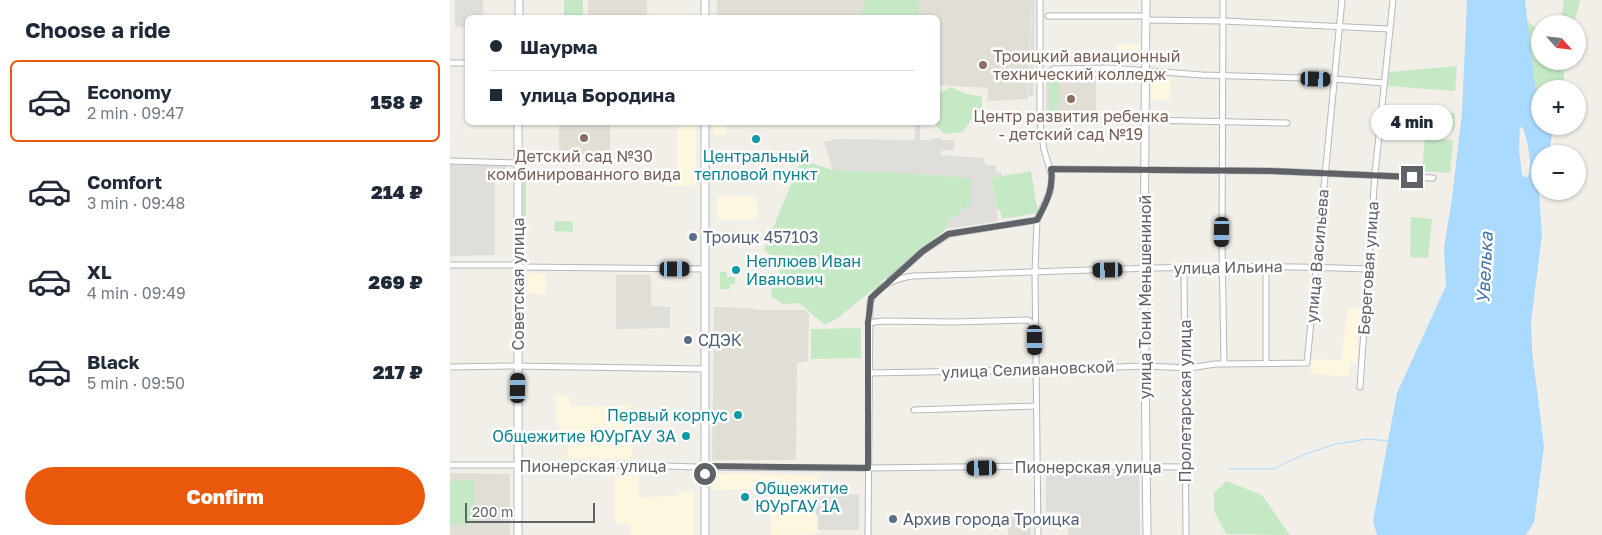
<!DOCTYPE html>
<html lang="en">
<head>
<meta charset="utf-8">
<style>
  :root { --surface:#fff; --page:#f2f2f3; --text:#1f2937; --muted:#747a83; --line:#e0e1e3; --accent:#ea580c }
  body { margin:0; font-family:"Golos Text",sans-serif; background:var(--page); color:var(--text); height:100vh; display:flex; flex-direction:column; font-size:19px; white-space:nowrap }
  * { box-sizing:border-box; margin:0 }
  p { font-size:16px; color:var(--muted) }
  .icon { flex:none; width:28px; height:28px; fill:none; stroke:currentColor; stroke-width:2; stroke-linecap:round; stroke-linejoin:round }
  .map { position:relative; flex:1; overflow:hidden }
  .side { display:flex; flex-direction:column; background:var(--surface); width:450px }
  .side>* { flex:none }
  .top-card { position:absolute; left:15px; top:15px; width:475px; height:110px; border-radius:8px; box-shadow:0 1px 4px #0004; display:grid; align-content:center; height:110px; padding:0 25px; background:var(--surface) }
  .needle { width:32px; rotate:117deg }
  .tools { position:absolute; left:1081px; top:15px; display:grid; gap:10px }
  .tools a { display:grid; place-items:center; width:55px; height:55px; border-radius:50%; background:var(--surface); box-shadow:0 1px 4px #0004; font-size:25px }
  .scale { position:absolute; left:15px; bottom:12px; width:130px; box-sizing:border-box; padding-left:5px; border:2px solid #5f6368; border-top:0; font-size:14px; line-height:18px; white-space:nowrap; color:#5f6368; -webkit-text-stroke:4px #fff; paint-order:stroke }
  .end { position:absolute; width:22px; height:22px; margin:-11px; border:6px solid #5f6368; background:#fff; box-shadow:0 0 0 2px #fff }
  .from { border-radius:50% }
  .bubble { position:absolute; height:35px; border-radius:18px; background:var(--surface); box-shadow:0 1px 4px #0004; font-size:16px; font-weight:800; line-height:35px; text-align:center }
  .car { position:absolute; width:15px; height:30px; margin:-15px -8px; border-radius:6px; box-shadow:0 0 4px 1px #0007; background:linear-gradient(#222 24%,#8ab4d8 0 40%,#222 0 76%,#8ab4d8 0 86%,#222 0) }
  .top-card b { display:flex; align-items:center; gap:18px; height:48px; font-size:19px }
  .top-card b+b { border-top:1px solid var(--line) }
  .top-card i { width:12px; height:12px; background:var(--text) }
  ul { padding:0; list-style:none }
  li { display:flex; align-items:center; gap:15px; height:82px; margin:0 10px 8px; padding:0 15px; border:2px solid transparent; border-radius:8px }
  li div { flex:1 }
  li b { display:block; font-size:19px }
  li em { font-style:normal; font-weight:800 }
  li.on { border-color:var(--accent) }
  li>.icon { width:45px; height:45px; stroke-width:1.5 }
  h2 { padding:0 25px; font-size:22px; line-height:60px }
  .primary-button { display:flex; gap:10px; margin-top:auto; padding:10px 25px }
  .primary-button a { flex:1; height:58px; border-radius:30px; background:var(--accent); color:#fff; font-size:20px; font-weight:800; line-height:58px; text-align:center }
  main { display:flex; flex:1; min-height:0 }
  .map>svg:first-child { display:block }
</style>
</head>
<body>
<main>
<section class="side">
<h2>Choose a ride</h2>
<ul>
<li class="on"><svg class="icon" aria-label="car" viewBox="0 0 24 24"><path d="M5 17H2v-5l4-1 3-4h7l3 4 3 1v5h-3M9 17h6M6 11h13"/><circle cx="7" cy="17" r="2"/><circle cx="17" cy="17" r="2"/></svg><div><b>Economy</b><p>2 min · 09:47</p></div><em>158 ₽</em></li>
<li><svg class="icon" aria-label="car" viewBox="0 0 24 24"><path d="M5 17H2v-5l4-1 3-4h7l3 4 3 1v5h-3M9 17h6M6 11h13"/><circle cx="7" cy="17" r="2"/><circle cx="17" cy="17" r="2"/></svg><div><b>Comfort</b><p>3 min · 09:48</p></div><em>214 ₽</em></li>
<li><svg class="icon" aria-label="car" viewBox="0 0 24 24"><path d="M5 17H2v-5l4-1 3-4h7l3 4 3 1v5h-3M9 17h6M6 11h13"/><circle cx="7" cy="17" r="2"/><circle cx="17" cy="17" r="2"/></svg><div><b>XL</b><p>4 min · 09:49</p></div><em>269 ₽</em></li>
<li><svg class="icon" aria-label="car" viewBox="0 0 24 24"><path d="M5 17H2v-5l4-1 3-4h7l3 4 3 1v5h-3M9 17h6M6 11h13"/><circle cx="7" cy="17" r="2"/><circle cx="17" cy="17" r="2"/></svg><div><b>Black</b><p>5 min · 09:50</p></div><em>217 ₽</em></li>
</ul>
<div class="primary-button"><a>Confirm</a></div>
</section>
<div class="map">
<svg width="1152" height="535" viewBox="0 0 1152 535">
  <rect width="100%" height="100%" fill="#f1efe8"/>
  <g fill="#fef7e0">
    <path d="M666,45H690V63L667,64Z"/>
    <path d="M702,77H720V99H701Z"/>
    <path d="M227,123H246V185L215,186V172L227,171Z"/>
    <rect x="264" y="123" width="12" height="12"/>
    <path d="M267,196L307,197L308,219H267Z"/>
    <path d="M77,273L96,274V294L77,293Z"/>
    <path d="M898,308L910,309L907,362H901L899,377L861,373V359L891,360Z"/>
    <path d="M105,395H118L120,406L149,407L151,406L181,405L182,459L118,458V437H111V426L106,424Z"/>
    <path d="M262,474L369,475V494H365V511L368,519L367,534L321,535L319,488L262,490Z"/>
    <path d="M189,475L188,489L191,498L229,495V491H244V535H180L181,524L165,523V476Z"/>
  </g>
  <g fill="#e0deda">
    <path d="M5,0H33V17L18,18L17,26L5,27Z"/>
    <path d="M581,0H585L583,96H579Z"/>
    <path d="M465,123H470V140H480L486,138H491V140H504V150L491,151L490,155L534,158V163H536L537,166L545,165L547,173L551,172L552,176L541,178L548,220L543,222L496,229L497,222L521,204V179L477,174L383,170L374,142L386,139L465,140Z"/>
    <path d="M0,164L56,165V174L45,175V255L0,256Z"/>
    <path d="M201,306L220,307V328L166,329V320H201Z"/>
    <path d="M689,472L690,535H618L617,512H596V474Z"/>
    <path d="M365,494H409V530H368V519L365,511Z"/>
  </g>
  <g fill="#e1ded6">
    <rect x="138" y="0" width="59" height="17"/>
    <path d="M267,0H581L578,99L537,101L538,88L488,85V18H267Z"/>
    <path d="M596,76H646V122L596,121Z"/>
    <rect x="109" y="123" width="51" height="31"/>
    <rect x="166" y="275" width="35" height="45"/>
    <path d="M264,307L298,308L309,310H355L359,314L358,361L347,363L346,460H262Z"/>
    <path d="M0,473L60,474V535H0Z"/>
    <rect x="558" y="515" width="23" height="20"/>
  </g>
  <g fill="#c5e8c5">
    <rect x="114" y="0" width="19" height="17"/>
    <path d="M416,0H469L468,17L428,18L411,15Z"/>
    <path d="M1114,0H1130L1124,24H1110Z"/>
    <path d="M1077,21L1090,32V61H1114V89H1090V99L1085,85Z"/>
    <path d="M1007,66L1005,91L938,86L939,72Z"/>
    <path d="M599,79L609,80L608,118H599Z"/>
    <path d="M501,87L516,94L532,97V115L522,118L513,132L494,134L484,123L488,122V94Z"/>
    <path d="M976,111L1005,113L1004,130L975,129Z"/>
    <path d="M975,138L1003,140L1000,173L972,171Z"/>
    <path d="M351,160L383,170L477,174L521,179V204L497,222L496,229L388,318L375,325L349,303L333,304L322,297L321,290L329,276L332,263L314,250Z"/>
    <path d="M76,166V256H72L71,169Z"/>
    <path d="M581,171L588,213L552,219L550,210H547L541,178Z"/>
    <path d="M961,217L982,219L978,258L960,257Z"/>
    <path d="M105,221L123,222V232L104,231Z"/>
    <path d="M270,272H277V277H285V284H280V289H270Z"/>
    <path d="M411,328V358L361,359V329Z"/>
    <path d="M24,480V524L0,525V481Z"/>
    <path d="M776,481L812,495L840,535L776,534L764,511V493Z"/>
  </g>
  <path fill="#aadaff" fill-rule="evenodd" d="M1017,0H1075L1085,85L1090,99V126H1099L1102,136L1098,154H1090L1089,193L1092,234L1081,322L1082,351L1094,447L1084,522L1076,535H927L923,521L947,393L996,286L994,248L1002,198L1012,113ZM1070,127L1073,128C1077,140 1084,167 1077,178L1072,175L1069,150Z"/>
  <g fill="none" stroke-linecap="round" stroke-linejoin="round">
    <path stroke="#aadaff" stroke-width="1" d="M779,469H823L855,454L886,444L918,439L938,441"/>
    <g stroke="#b5b8bc" stroke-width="7">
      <g id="street">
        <path d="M773,0L772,244L774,364"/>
        <path d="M598,16H696"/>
        <path d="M696,20L773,21L939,29"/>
        <path d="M0,63H18"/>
        <path d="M603,69L659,68L752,75L884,79L934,83"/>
        <path d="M696,120L837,123"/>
        <path d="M0,161L68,163"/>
        <path d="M601,169L822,171L983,178"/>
        <path d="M0,265H69"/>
        <path d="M816,266V363"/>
        <path d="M69,267L255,269"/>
        <path d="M734,268L736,535"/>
        <path d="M440,280L473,251L499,234L587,220"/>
        <path d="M418,323L433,321L502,322L578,320L584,325"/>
        <path d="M0,367L61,366L255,369"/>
        <path d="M419,373L586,370L695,366L740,368L765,364L857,363L892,0"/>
        <path d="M910,387L925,174L943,0"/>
        <path d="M464,410L586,406"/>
        <path d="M0,465H186L246,467L418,468L587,466L736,467"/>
        <path d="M418,535L420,303C426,285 447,278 463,276C615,272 766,262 918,269"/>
        <path d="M588,535L585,272L587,220L600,192L602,176L594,150L590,122V0"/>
      </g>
    </g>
    <g stroke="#b6babf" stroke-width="9">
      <g id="secondary">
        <path d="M69,0V18"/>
        <path d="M696,0L694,269L697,535"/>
        <path d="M255,18V0"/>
        <path d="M68,535V122"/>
        <path d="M255,535V122"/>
      </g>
    </g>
    <use href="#street" stroke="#fff" stroke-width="5"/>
    <use href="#secondary" stroke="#fff" stroke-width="7"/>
  </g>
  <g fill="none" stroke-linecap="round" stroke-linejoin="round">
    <path stroke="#5f6368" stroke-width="6" d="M255,474V466L418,468V323L421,298L473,251L498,234L587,220C596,204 604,188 601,169L822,171L962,177"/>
  </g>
  <g fill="#8d6e63" stroke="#fff" stroke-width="2">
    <circle cx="533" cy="65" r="5"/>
    <circle cx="621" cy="99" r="5"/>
    <circle cx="134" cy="138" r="5"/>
  </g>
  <g fill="#0f9aa8" stroke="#fff" stroke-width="2">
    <circle cx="306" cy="139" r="5"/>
    <circle cx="286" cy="270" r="5"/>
    <circle cx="288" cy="415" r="5"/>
    <circle cx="236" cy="436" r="5"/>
    <circle cx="295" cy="497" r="5"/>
  </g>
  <g fill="#5c6f8a" stroke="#fff" stroke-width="2">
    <circle cx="243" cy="237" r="5"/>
    <circle cx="238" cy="340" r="5"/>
    <circle cx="443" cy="519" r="5"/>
  </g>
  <g text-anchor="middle" stroke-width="5" stroke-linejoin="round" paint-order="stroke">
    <g font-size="16" fill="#785e54" stroke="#fff">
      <text x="543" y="62" text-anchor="start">Троицкий авиационный<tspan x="543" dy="18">технический колледж</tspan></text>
      <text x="621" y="122">Центр развития ребенка<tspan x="621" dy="18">- детский сад №19</tspan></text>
      <text x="134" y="162">Детский сад №30<tspan x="134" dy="18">комбинированного вида</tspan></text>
    </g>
    <g font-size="16" fill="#0d838f" stroke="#fff" text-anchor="start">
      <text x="306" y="162" text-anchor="middle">Центральный<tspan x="306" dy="18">тепловой пункт</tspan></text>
      <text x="296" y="267">Неплюев Иван<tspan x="296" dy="18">Иванович</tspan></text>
      <text x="278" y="421" text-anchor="end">Первый корпус</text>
      <text x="226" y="442" text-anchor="end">Общежитие ЮУрГАУ 3А</text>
      <text x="305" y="494">Общежитие<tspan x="305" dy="18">ЮУрГАУ 1А</tspan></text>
    </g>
    <g font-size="16" fill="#4e5e75" stroke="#fff" text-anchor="start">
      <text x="253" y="243">Троицк 457103</text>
      <text x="248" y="346">СДЭК</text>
      <text x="453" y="525">Архив города Троицка</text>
    </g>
    <g font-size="16" fill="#5f6368" stroke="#fff">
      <text transform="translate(867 256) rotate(-85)" y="6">улица Васильева</text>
      <text transform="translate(778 267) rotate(-1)" y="6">улица Ильина</text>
      <text transform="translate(918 268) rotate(-86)" y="6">Береговая улица</text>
      <text transform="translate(68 284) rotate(-90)" y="6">Советская улица</text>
      <text transform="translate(695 297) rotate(-90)" y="6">улица Тони Меньшениной</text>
      <text transform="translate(578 369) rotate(-2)" y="6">улица Селивановской</text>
      <text transform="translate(735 401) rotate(-90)" y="6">Пролетарская улица</text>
      <text x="143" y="472">Пионерская улица</text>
      <text x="638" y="473">Пионерская улица</text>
    </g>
    <g font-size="18" font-style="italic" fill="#4174aa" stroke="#fff">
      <text transform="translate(1035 268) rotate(-87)" y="6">Увелька</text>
    </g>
  </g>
</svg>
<div class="tools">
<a><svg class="needle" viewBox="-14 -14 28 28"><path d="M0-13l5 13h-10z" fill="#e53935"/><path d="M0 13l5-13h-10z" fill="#747a83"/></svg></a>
<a>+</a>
<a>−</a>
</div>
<div class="scale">200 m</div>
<i class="end from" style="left:255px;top:474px"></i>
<i class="end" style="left:962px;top:177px"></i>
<div class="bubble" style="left:921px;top:105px;width:82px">4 min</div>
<i class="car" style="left:866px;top:79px;rotate:92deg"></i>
<i class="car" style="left:772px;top:232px;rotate:181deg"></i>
<i class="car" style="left:225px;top:269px;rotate:90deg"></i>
<i class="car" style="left:658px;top:270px;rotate:269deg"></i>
<i class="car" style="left:585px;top:340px;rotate:179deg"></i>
<i class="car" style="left:68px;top:388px;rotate:1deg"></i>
<i class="car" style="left:532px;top:468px;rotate:269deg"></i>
<div class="top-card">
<b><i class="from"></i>Шаурма</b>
<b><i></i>улица Бородина</b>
</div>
</div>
</main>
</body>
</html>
